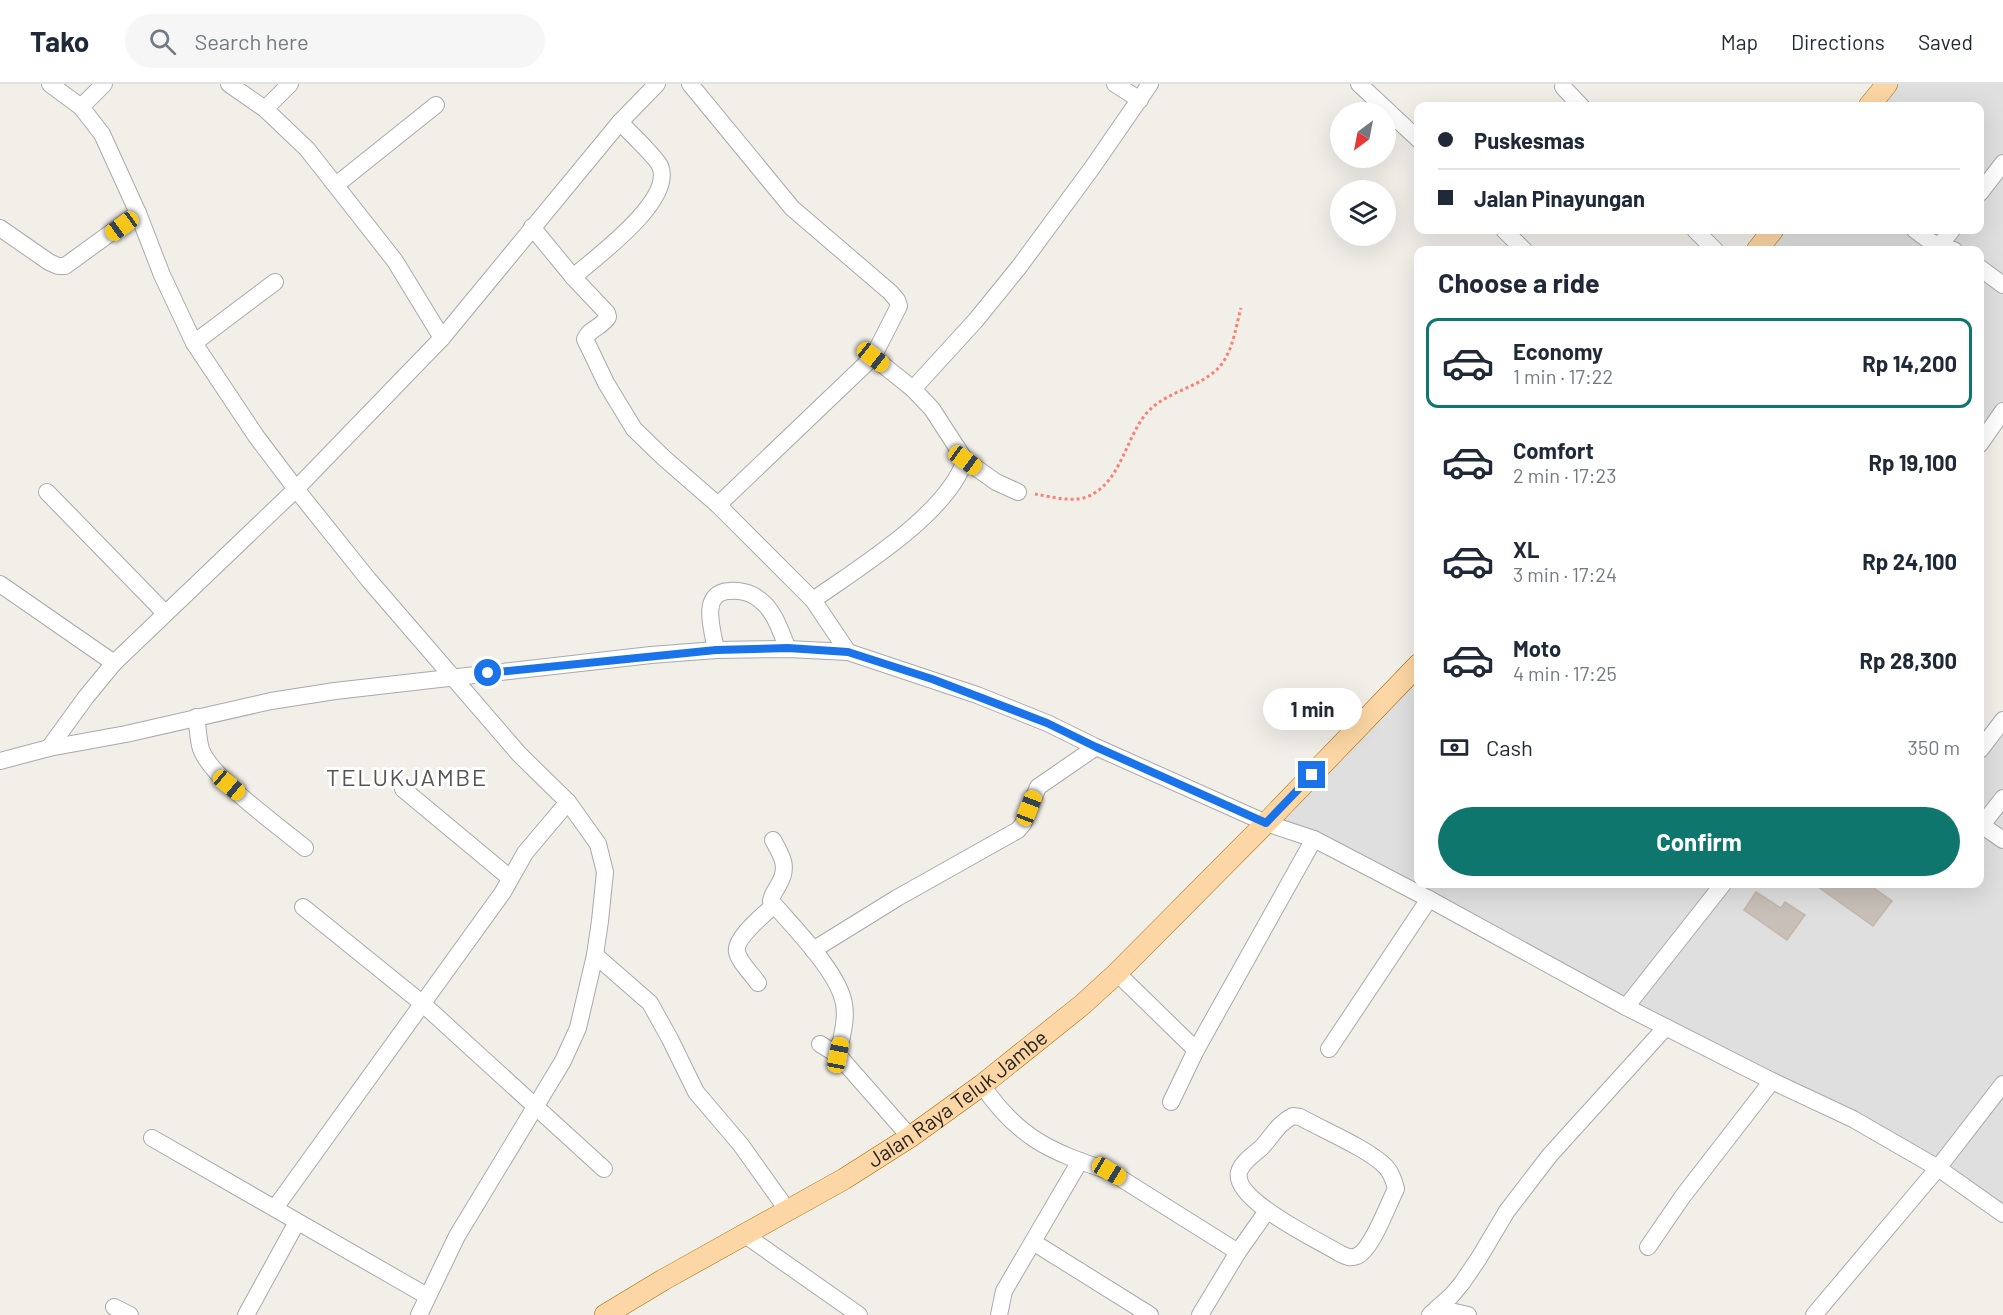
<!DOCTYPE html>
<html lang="en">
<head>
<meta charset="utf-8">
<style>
  :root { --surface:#fff; --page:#f6f6f7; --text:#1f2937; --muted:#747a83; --line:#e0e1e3; --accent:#0f766e }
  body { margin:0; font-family:Barlow,sans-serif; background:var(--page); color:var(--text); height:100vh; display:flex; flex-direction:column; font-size:22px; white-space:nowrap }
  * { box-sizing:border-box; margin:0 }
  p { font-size:20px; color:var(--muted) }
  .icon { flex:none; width:33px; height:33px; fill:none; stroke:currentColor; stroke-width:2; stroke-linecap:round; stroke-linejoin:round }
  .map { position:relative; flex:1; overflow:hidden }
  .side { position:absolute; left:1414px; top:162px; width:570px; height:642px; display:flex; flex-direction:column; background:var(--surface); border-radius:12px; box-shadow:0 6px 24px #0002 }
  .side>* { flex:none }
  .top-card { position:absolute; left:1414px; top:18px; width:570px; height:132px; border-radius:12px; box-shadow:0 6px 24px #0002; display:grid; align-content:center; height:132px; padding:0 24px; background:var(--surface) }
  .needle { width:39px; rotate:212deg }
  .buttons { position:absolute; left:1330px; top:18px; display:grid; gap:12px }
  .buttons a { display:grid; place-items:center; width:66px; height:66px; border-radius:50%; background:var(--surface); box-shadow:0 6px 24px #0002; font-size:30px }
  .end { position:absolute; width:27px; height:27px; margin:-14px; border:8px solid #1a73e8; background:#fff; box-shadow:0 0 0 3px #fff }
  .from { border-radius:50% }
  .bubble { position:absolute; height:42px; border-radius:21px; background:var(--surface); box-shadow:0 6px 24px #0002; font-size:20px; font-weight:700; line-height:42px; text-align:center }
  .car { position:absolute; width:18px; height:36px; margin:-18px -9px; border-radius:8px; box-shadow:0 0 4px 2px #0007; background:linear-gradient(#f5c518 24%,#345 0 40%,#f5c518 0 76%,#345 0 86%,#f5c518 0) }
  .top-card b { display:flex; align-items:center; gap:21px; height:57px; font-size:22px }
  .top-card b+b { border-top:2px solid var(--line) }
  .top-card i { width:15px; height:15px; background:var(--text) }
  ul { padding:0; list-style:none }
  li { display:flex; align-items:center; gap:18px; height:90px; margin:0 12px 9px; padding:0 12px; border:3px solid transparent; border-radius:12px }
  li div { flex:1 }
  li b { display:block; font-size:22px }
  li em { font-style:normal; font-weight:700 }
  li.active { border-color:var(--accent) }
  li>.icon { width:54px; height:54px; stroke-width:1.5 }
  h2 { padding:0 24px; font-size:27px; line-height:72px }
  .pay { display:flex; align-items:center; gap:15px; height:66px; padding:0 24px; font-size:22px }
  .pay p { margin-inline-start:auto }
  .cta { display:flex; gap:12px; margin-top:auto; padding:12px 24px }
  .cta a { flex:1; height:69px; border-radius:36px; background:var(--accent); color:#fff; font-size:24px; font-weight:700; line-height:69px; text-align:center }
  header { display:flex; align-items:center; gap:36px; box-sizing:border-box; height:84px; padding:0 30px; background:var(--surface); border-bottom:2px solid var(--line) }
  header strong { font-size:28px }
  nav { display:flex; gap:33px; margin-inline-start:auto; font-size:21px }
  .search { width:420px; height:54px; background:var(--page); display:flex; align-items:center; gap:15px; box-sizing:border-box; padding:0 21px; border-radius:33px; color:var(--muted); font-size:22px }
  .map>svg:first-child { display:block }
</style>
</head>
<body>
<header>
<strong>Tako</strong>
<div class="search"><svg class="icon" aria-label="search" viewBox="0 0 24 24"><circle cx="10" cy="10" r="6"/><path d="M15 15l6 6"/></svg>Search here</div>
<nav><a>Map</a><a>Directions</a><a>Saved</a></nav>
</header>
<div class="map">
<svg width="2003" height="1231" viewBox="0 0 2003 1231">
  <rect width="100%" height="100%" fill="#f2efe9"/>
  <g fill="#e0dfdf">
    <path d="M1897,0H2003V334L1980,364V166H1759L1775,146H1980V22H1877Z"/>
    <path d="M1419,584V800H1980V663L2003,634V1119L1944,1081L1276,739Z"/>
  </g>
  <g fill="#c7bfb8" stroke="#c4b6ab" stroke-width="1.5">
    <path d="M1814,800H1868L1892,817L1873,842Z"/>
    <path d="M1756,808L1781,824L1785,818L1805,831L1787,856L1744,826Z"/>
  </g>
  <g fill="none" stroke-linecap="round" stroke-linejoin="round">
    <g stroke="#a9a9a9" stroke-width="18">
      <g id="minor">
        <path d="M50,0L81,23L102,50L138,129L162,191L194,259L256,352L296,405L368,495L519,670L568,718L598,760L605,788L600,837L595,871L578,944L563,977L457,1152L419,1231"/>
        <path d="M229,0L265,25L307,65L395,177L442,254"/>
        <path d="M690,0L792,124L890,208L897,216L899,222L873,273L718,421"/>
        <path d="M1115,0L1140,16"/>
        <path d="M1359,0L1419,56"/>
        <path d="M1563,3L1581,22"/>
        <path d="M81,23L104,0"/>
        <path d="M265,25L290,0"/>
        <path d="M336,101L436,21"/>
        <path d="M1980,109L2003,79"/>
        <path d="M532,143L573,193L607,229L608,233C602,243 589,245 585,255L606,299L634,345L664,374L718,421L813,516L848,568"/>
        <path d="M0,144L49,178L58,182H65L138,129"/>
        <path d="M1504,146L1524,166"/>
        <path d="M1695,146L1715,166"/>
        <path d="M1915,146L1938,163L1954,166"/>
        <path d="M1936,166L1952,146"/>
        <path d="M1980,184L2003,201"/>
        <path d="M573,193C595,174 675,116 660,82C657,74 628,47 620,38"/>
        <path d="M194,259L275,198"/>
        <path d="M873,273L913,305L932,325L965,376L996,398L1018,408"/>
        <path d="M913,305L976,236L1019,183L1092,84L1150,0"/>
        <path d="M1980,360L2003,327"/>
        <path d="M47,408L165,529"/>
        <path d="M0,500L114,579"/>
        <path d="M813,516C860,483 947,430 965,376"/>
        <path d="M716,566C713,547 699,509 729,507C740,506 752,509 760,516C775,527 781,549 788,565"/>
        <path d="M196,633C198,643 198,656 201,665C211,694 280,743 305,764"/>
        <path d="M49,664L86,613L114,579L296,405L442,254L620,38L657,0"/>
        <path d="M1980,666L2003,636"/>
        <path d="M0,677L49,664L126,650L271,617L335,607L651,571L716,566L788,565L848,568L977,611L1047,639L1096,663L1266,739L1314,755L1429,815L1626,923L1772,997L1853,1035L1938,1084L2003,1130"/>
        <path d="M403,705L510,794"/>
        <path d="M1980,740L2003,756"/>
        <path d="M1982,741L2003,714"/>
        <path d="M773,756C782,772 789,783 779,800C776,806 772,810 771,817C792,842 839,888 844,920C847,936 841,955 838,971"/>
        <path d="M303,823L423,920L604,1085"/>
        <path d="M813,866L897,814L1018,746L1023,740L1038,703L1096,663"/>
        <path d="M595,871L650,919L670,955L696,1008L741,1061L788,1127"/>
        <path d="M1117,889L1196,966"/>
        <path d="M758,899C752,890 739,878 737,868C734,854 765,830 774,821"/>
        <path d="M1626,923L1723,800"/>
        <path d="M820,960L838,971L910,1053"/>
        <path d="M1329,965L1429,815"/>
        <path d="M982,1001C1018,1054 1051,1068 1109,1087L1238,1168"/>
        <path d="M1171,1018L1196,966L1314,755"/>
        <path d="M1293,1032L1300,1033C1323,1046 1369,1065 1386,1083C1392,1090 1394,1096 1396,1105C1388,1120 1372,1166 1357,1172C1350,1175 1345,1172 1339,1169C1318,1156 1232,1116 1239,1088C1242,1078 1254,1070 1261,1064C1272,1053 1278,1039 1293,1032Z"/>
        <path d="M152,1054L427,1212"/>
        <path d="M275,1124L503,808L525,769L568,718"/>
        <path d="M745,1151L859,1231"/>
        <path d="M1033,1158L1150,1231"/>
        <path d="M1648,1163L1683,1112L1772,997"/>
        <path d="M114,1223L130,1231"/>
        <path d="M1437,1224L1468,1231"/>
        <path d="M246,1231L297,1138"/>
        <path d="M999,1231L1004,1207L1080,1077"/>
        <path d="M1200,1231L1238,1168L1267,1127"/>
        <path d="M1430,1231L1452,1211L1462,1199L1479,1174L1507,1127L1550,1071L1666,943"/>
        <path d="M1814,1231L1938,1084L2003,1000"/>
      </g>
    </g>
    <g stroke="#a06b00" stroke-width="22">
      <g id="major">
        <path d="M1869,22L1887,0"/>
        <path d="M1757,166L1773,146"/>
        <path id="s1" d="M605,1231L663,1196L844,1095L910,1053L982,1001L1082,921L1117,889L1266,739L1419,580"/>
      </g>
    </g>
    <path stroke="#fa8072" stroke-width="3" stroke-dasharray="3 3" stroke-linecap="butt" d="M1035,410C1052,413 1077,420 1093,410C1121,394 1126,355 1145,331C1165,306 1201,305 1221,281C1233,266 1236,242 1241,224"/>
    <use href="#minor" stroke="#fff" stroke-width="16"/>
    <use href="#major" stroke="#fcd6a4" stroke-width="21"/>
  </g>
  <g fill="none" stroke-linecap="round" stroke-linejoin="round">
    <path stroke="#1a73e8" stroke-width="8" d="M488,589L716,566L788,564L848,568L932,595L1047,639L1096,663L1266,739L1312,691"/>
  </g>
  <g text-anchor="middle" stroke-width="6" stroke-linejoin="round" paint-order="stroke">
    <g font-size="21" fill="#222" stroke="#fff">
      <text dy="7" stroke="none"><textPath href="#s1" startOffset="414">Jalan Raya Teluk Jambe</textPath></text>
    </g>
    <g font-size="24" letter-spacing="1.5" fill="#555" stroke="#fff">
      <text x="407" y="702">TELUKJAMBE</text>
    </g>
  </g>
</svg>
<div class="buttons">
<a><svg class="needle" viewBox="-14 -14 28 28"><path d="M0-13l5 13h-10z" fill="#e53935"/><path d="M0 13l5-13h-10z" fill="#747a83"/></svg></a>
<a><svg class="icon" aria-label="layers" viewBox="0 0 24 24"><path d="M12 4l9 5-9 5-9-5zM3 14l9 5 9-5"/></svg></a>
</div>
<i class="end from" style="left:488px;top:589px"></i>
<i class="end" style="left:1312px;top:691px"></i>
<div class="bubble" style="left:1263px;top:604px;width:99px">1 min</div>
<i class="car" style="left:122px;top:142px;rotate:234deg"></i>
<i class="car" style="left:873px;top:273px;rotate:129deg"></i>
<i class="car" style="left:965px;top:376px;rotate:126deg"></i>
<i class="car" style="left:229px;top:701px;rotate:130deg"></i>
<i class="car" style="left:1029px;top:724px;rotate:21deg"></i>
<i class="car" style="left:838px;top:971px;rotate:11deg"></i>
<i class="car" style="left:1109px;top:1087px;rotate:121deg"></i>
<div class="top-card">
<b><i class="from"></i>Puskesmas</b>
<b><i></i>Jalan Pinayungan</b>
</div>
<section class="side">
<h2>Choose a ride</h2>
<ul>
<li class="active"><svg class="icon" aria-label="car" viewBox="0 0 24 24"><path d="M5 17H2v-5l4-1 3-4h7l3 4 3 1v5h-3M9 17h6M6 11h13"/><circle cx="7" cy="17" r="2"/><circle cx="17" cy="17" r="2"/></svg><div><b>Economy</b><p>1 min · 17:22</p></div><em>Rp 14,200</em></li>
<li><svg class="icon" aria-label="car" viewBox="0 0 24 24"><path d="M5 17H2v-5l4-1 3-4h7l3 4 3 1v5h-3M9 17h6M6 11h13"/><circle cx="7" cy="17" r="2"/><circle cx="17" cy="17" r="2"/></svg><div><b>Comfort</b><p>2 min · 17:23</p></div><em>Rp 19,100</em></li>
<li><svg class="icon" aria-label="car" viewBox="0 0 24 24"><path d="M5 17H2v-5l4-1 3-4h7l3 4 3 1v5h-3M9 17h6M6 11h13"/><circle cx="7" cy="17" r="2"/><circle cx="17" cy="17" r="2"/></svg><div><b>XL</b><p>3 min · 17:24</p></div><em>Rp 24,100</em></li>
<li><svg class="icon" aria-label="car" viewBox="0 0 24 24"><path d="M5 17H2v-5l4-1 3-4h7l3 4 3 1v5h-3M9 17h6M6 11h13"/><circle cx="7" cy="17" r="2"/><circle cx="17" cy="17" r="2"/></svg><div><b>Moto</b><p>4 min · 17:25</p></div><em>Rp 28,300</em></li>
</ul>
<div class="pay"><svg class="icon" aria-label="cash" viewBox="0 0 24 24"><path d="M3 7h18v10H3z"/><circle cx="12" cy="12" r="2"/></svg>Cash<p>350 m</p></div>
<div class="cta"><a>Confirm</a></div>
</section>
</div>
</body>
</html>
